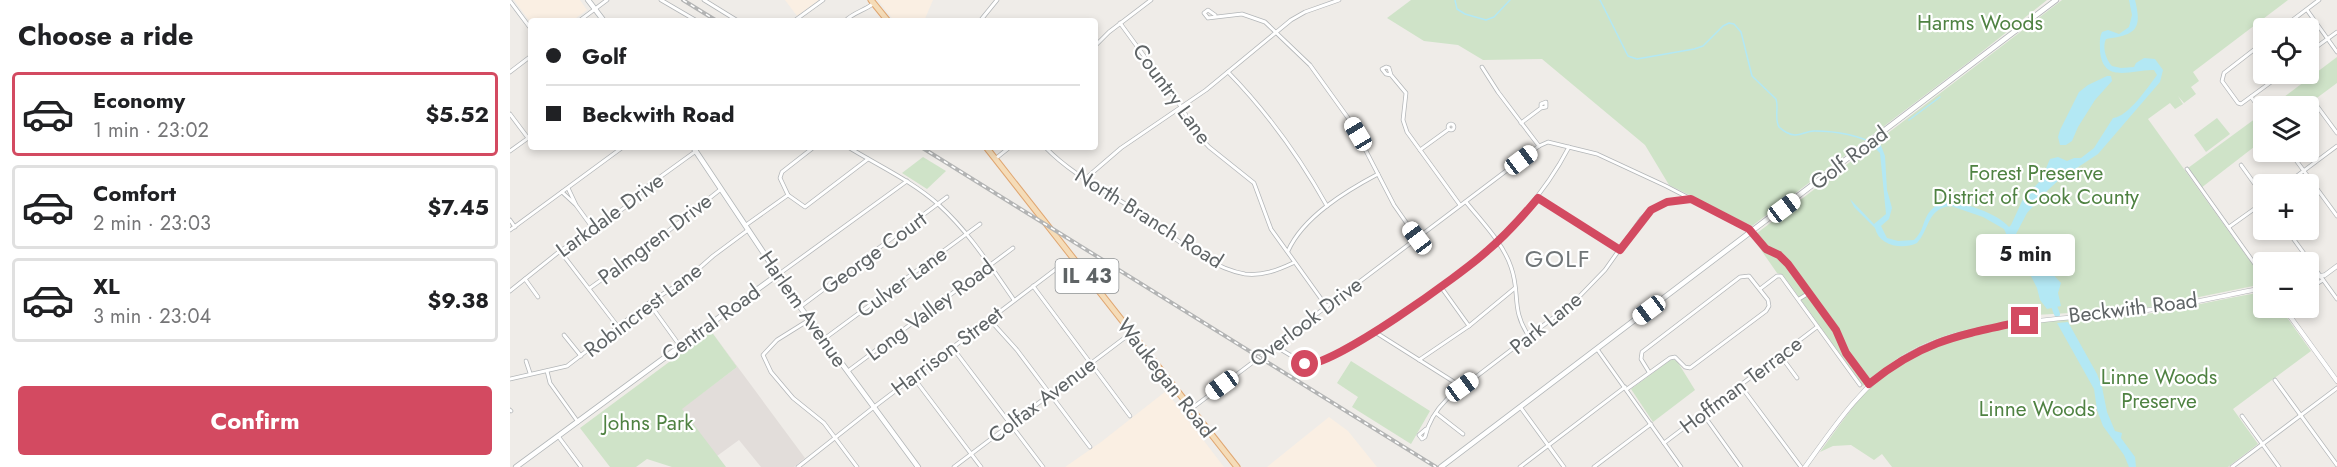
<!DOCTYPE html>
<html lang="en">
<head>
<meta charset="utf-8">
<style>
  :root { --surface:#fff; --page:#f2f2f2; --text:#202124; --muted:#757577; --line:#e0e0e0; --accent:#d34a61 }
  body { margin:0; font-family:Jost,sans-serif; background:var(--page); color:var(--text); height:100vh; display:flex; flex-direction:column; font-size:22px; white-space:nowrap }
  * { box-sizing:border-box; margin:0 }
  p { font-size:20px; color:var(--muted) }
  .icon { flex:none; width:33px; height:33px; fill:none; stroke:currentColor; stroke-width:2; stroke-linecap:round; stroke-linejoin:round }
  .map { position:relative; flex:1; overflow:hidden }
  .side { display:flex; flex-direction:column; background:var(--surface); width:510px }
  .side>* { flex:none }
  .guide { position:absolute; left:18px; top:18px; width:570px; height:132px; border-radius:6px; box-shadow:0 3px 9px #0003; display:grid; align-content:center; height:132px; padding:0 18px; background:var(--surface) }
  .tools { position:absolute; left:1743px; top:18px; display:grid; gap:12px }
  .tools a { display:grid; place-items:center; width:66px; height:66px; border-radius:6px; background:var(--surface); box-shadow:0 3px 9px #0003; font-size:30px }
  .end { position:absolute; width:27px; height:27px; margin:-14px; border:8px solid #d34a61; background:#fff; box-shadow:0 0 0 3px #fff }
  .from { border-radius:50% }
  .bubble { position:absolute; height:42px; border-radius:6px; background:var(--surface); box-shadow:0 3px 9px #0003; font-size:20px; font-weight:700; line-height:42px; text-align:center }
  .car { position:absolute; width:18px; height:36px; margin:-18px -9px; border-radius:8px; box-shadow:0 0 4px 2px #0007; background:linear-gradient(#fff 24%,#345 0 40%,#fff 0 76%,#345 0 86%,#fff 0) }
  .guide b { display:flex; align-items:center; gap:21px; height:57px; font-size:22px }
  .guide b+b { border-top:2px solid var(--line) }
  .guide i { width:15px; height:15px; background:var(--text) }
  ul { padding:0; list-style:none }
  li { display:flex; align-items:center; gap:18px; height:84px; margin:0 12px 9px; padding:0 6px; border:3px solid var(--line); border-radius:6px }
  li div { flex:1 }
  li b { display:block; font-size:22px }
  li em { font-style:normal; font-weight:700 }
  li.current { border-color:var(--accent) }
  li>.icon { width:54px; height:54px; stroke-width:1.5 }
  h2 { padding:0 18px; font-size:27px; line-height:72px }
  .primary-button { display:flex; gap:12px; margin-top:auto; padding:12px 18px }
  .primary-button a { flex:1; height:69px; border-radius:6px; background:var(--accent); color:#fff; font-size:24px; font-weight:700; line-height:69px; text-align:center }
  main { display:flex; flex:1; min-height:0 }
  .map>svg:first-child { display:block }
</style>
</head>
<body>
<main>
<section class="side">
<h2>Choose a ride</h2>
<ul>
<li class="current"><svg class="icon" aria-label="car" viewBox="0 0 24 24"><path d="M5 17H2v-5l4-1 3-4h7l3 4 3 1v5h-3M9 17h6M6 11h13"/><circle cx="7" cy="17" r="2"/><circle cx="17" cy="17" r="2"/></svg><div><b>Economy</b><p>1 min · 23:02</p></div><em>$5.52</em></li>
<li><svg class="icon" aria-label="car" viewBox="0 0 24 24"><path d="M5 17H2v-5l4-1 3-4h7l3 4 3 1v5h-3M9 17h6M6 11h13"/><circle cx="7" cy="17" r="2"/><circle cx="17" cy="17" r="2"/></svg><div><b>Comfort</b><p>2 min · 23:03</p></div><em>$7.45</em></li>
<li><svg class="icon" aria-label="car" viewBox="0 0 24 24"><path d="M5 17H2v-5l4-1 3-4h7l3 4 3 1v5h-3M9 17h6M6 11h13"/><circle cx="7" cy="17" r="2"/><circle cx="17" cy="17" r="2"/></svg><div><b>XL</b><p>3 min · 23:04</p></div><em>$9.38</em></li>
</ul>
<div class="primary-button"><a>Confirm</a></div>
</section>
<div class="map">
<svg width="1827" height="467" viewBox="0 0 1827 467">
  <rect width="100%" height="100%" fill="#efece8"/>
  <g fill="#faefe3">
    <path d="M4,0H70L77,10L62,21L37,20L21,21V23Z"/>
    <path d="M275,0H309L287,16Z"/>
    <path d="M368,0H423L414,21H384Z"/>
    <path d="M656,391L714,467H555L591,442Z"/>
    <path d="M819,417L838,431L867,467H757Z"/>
  </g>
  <path fill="#e2ddda" d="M201,331L295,458L284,467H251L229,440L207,456L171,409L227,367Z"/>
  <g fill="#cfe3c8">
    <path d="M901,0H1537L1464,58L1242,226L1159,185L1135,145L1032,59L973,60L948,45L914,41L877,18Z"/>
    <path d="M1552,0H1778L1683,72L1689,81L1681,87L1686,94L1674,103L1668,96L1673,104L1665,109L1660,103L1638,119L1753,279V284L1630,309L1525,315L1523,318C1481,324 1435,331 1398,352C1381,362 1367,374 1353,386L1273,275L1267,273L1242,237Z"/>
    <path d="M1827,57V83L1796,106H1762Z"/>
    <path d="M1753,113V140L1691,188L1678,168Z"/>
    <path d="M1707,118L1720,134L1696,152L1684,135Z"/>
    <path d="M413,157L436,171L417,189L392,173Z"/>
    <path d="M1753,292L1754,308H1770L1801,351L1723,409L1748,444L1718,467H1382L1372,454L1364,460L1341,445L1323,446L1310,452C1327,429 1343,404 1364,384C1416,335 1504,320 1573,319C1584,318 1595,319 1605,318C1655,313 1704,300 1753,292Z"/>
    <path d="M201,331L227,367L172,409L216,467H162L137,459L126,467H100L70,428Z"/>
    <path d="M1162,359L1167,361L1185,390L1143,422L1121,389Z"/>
    <path d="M841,361L920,411L901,444L842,407L848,397L827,383Z"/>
  </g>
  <g fill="#b3e8f4">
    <path d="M1619,0H1625C1633,31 1624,35 1596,39C1592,48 1596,59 1602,66L1611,68L1624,67L1626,63L1634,58L1645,59L1653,70L1650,82L1588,154L1550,179L1538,190L1517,213L1506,234L1510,246L1521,251L1551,283L1548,293L1551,306L1537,309L1530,300L1527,288L1510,254L1503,249L1494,229L1473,217L1441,206C1417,208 1420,229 1407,243C1392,250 1369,246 1365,228L1344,207L1340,199L1364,224L1376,214L1370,153L1364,147L1370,143L1375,156L1377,190L1382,208L1379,219L1371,226L1377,238L1388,241L1404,240C1419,226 1408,213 1436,200C1455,204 1486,212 1499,227L1501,225L1513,199L1531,180L1540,159L1548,157L1557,161L1564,158H1571L1584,148L1603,118C1618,117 1638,87 1647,75L1644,70C1623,69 1593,85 1590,51C1590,44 1589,38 1592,32L1598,30L1609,34L1619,27L1622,15Z"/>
    <path d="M1597,76H1601L1602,81L1585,100L1568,127L1562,141L1556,145H1550L1548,137L1550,130L1569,92L1578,85Z"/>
    <path d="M1558,322L1587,374L1592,387L1597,412L1605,431L1612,433L1611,438L1625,457L1626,467H1619L1614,455L1593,426L1587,410L1584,389L1547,323Z"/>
  </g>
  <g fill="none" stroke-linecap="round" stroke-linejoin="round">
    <g stroke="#b3e8f4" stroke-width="1.5">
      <path d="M945,0L947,9L955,14L976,20L984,17L1000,0"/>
      <path d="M1090,0L1118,56L1127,59L1184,49L1193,46L1213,26L1219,23L1224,24L1231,32L1242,76L1266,99C1269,108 1264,118 1269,127C1273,131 1280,135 1285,135C1292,135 1297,131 1304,131C1325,131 1348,135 1367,145"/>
      <path d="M1399,120L1430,97"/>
    </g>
    <path stroke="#b3e8f4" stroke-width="6" d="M1542,301L1547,314"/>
    <g stroke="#b3b6b8" stroke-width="4.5">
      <g id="minor">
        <path d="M151,0L187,21"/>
        <path d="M194,0L228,21"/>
        <path d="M0,1L21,29"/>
        <path d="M1797,10L1827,52"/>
        <path d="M705,15L698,10L694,13L698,18L732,14L755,22L800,65L841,122L884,205L907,238"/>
        <path d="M69,21L97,0"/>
        <path d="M284,21L313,0"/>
        <path d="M335,21C344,12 354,11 364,3"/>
        <path d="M470,21L487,0"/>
        <path d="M610,23L672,108L686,133L699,147L744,183L761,229L817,307"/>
        <path d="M1772,28L1809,0"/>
        <path d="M1754,42L1714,73L1712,81L1728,103L1731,104L1772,74"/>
        <path d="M585,46L599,32L641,0"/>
        <path d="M1798,53L1827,32"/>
        <path d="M972,67L988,92L1029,146"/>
        <path d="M0,72L21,56"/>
        <path d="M718,72C758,113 789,156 817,206"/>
        <path d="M881,75L876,74L872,69L876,67L879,68L881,75L896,93L893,120L897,132L950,205"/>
        <path d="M1741,97L1754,114"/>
        <path d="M1807,106L1827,133"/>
        <path d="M0,114L18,138"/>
        <path d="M1011,123L1031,108L1036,107V102L1031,104V108"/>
        <circle cx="941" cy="127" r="3"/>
        <path d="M304,147L272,172L270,178L278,195L295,207L358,159"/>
        <path d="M338,147C369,166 402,181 429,205C459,232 481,267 504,300"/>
        <path d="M535,147C561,174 594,190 625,210C656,231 698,268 735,274C753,276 768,270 783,263"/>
        <path d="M910,150L939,129"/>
        <path d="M0,151L21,136"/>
        <path d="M1780,152L1827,216"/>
        <path d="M485,159L500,147"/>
        <path d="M1731,165L1754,197"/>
        <path d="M1677,169L1754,277"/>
        <path d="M575,179L611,148L696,90L781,20L795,12L829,0"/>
        <path d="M1776,184L1827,146"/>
        <path d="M58,188L66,205L82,227"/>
        <path d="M52,192L65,204"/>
        <path d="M1028,198L1110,250"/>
        <path d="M956,202C972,222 993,243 1001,267C1011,295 1000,309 1020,338"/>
        <path d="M0,220L5,227"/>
        <path d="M236,225L278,195"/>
        <path d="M1719,227L1754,202"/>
        <path d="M0,230L113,147"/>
        <path d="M1777,230L1827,299"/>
        <path d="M50,251L109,328"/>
        <path d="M778,251C793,217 836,191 868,174"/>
        <path d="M269,274L397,181"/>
        <path d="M15,279L28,297"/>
        <path d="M523,286L620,416"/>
        <path d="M931,287L959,326"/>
        <path d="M80,288L147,240L211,189"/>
        <path d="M1250,289L1267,276H1271L1350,385"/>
        <path d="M1798,289L1813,280"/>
        <path d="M0,291L50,251L114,208L139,185L186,151"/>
        <path d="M1289,299L1299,293"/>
        <path d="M139,303L170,346"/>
        <path d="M290,307L437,197"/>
        <path d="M479,319L507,350L580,447"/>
        <path d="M299,320L267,340L253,355L261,372L283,398L314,423L347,467"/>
        <path d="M865,332L952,387"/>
        <path d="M54,335L71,356"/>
        <path d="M314,339L470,224"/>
        <path d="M765,346L795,364H805C833,353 860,335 885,319C955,273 1020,222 1059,147"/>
        <path d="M442,347L533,467"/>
        <path d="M1087,349L1171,467"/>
        <path d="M1270,355L1287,378"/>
        <path d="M909,360L959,326L1005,288"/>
        <path d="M16,361L20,373"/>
        <path d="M37,371L40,383L68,422"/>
        <path d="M338,371L503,248"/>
        <path d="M403,377L471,467"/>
        <path d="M0,379L57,366L139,303L178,278L203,256L238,230"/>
        <path d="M1765,380L1827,465"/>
        <path d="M1230,385L1291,467"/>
        <path d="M1117,389L1160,358L1165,357L1175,367L1180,368L1256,311L1259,306L1258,300L1239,276L1230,277L1132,352L1131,359L1139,372"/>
        <path d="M1011,408L1054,467"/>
        <path d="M681,409L1029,146L1038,142L1087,154L1156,186L1239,229L1256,249L1269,255L1278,264L1326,330L1336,353L1359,384"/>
        <path d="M0,410L1,411"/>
        <path d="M926,413L953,434"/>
        <path d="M1193,414L1231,467"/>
        <path d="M1732,416L1769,467"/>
        <path d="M916,429L909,435L912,439L915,437C918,423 927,409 937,399L1064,302L1095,270L1131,219L1141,210L1157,202L1180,199"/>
        <path d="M48,436L71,467"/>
        <path d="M1154,443L1307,327"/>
        <path d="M288,467L364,407L550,266L554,264L574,288L586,287"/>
        <path d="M444,467L621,333"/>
        <path d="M1010,467L1115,387"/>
        <path d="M1084,467L1141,424"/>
        <path d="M1722,467L1827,388"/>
      </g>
    </g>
    <g stroke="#b3b6b8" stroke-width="5">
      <g id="tertiary">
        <path d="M1798,279L1815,275L1827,266"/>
        <path d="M1774,308L1827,381"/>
        <path d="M1295,467C1324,427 1350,387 1392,359C1455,319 1551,320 1623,312C1667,307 1710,296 1754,288"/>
      </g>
    </g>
    <g stroke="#b2b6b8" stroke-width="6">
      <g id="secondary">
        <path d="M78,0L94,21"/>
        <path d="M183,147L285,300L408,467"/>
        <path d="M6,467L267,275"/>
        <path d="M931,467L1546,0"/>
      </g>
    </g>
    <g stroke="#e0a671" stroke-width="7">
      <g id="primary">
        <path d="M361,0L378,21"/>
        <path d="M476,147L727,467"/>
      </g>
    </g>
    <use href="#minor" stroke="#fff" stroke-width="3"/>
    <use href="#tertiary" stroke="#fff" stroke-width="4"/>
    <use href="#secondary" stroke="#fff" stroke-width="4.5"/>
    <use href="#primary" stroke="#f5dcb8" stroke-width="5"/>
    <g stroke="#b3b4b4" stroke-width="4">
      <g id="rail">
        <path d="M173,0L207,21"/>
        <path d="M411,147L926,467"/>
      </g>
    </g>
    <use href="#rail" stroke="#fff" stroke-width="1.5" stroke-dasharray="4.5" stroke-linecap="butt"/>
  </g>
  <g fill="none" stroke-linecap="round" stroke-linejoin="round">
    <path stroke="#d34a61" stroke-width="8" d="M795,364C821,369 953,273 977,251C996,235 1012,217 1028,198L1110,250L1141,210L1157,202L1181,199L1239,229L1256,249L1269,255L1278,264L1326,330L1336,353L1359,384C1413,340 1450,335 1515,321"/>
  </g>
  <g text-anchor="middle" stroke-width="4.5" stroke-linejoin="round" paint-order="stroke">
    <rect fill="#fff" stroke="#8f9294" stroke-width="1.5" x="545.5" y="259" width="63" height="34" rx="4.5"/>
    <g font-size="20" font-weight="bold" fill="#5f6466">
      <text x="577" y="283">IL 43</text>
    </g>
    <g font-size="21" fill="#4f8242" stroke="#fff">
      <text x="1470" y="30">Harms Woods</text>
      <text x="1526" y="180">Forest Preserve<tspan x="1526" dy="24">District of Cook County</tspan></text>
      <text x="1649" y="384">Linne Woods<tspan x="1649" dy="24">Preserve</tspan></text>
      <text x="1527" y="416">Linne Woods</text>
      <text x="138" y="430">Johns Park</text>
    </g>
    <g font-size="21" fill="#5f6466" stroke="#fff">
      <text transform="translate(662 94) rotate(54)" y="7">Country Lane</text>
      <text transform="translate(1339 158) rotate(-37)" y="7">Golf Road</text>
      <text transform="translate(100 215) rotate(-36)" y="7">Larkdale Drive</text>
      <text transform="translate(639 218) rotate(32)" y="7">North Branch Road</text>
      <text transform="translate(145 239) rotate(-37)" y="7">Palmgren Drive</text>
      <text transform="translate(364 253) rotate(-36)" y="7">George Court</text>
      <text transform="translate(392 282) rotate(-36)" y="7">Culver Lane</text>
      <text transform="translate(1623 308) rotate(-7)" y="7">Beckwith Road</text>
      <text transform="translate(293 309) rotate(55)" y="7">Harlem Avenue</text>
      <text transform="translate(133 310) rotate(-37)" y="7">Robincrest Lane</text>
      <text transform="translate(420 310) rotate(-37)" y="7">Long Valley Road</text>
      <text transform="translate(796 322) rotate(-37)" y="7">Overlook Drive</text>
      <text transform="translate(201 323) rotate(-36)" y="7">Central Road</text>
      <text transform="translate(1036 323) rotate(-39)" y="7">Park Lane</text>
      <text transform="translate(437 351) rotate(-37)" y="7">Harrison Street</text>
      <text transform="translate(656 378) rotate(52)" y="7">Waukegan Road</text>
      <text transform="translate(1231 385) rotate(-37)" y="7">Hoffman Terrace</text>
      <text transform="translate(532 400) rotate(-37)" y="7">Colfax Avenue</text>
    </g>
    <g font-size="24" letter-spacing="1.5" fill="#717678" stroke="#fff">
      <text x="1048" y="267">GOLF</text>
    </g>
  </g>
</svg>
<div class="tools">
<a><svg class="icon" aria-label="locate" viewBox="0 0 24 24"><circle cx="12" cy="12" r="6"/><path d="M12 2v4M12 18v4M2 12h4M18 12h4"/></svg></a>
<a><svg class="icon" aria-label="layers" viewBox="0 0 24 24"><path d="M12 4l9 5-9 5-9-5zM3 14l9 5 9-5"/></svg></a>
<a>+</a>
<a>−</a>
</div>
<i class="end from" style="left:795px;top:364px"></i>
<i class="end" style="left:1515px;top:321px"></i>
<div class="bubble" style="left:1466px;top:234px;width:99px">5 min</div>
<i class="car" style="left:848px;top:134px;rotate:329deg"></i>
<i class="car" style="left:1011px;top:160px;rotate:53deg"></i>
<i class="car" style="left:1274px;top:208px;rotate:53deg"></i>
<i class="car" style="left:907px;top:238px;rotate:323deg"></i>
<i class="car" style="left:1139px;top:310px;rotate:233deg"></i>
<i class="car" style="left:712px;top:385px;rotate:234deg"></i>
<i class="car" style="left:952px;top:387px;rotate:54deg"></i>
<div class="guide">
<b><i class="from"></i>Golf</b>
<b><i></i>Beckwith Road</b>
</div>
</div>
</main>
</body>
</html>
